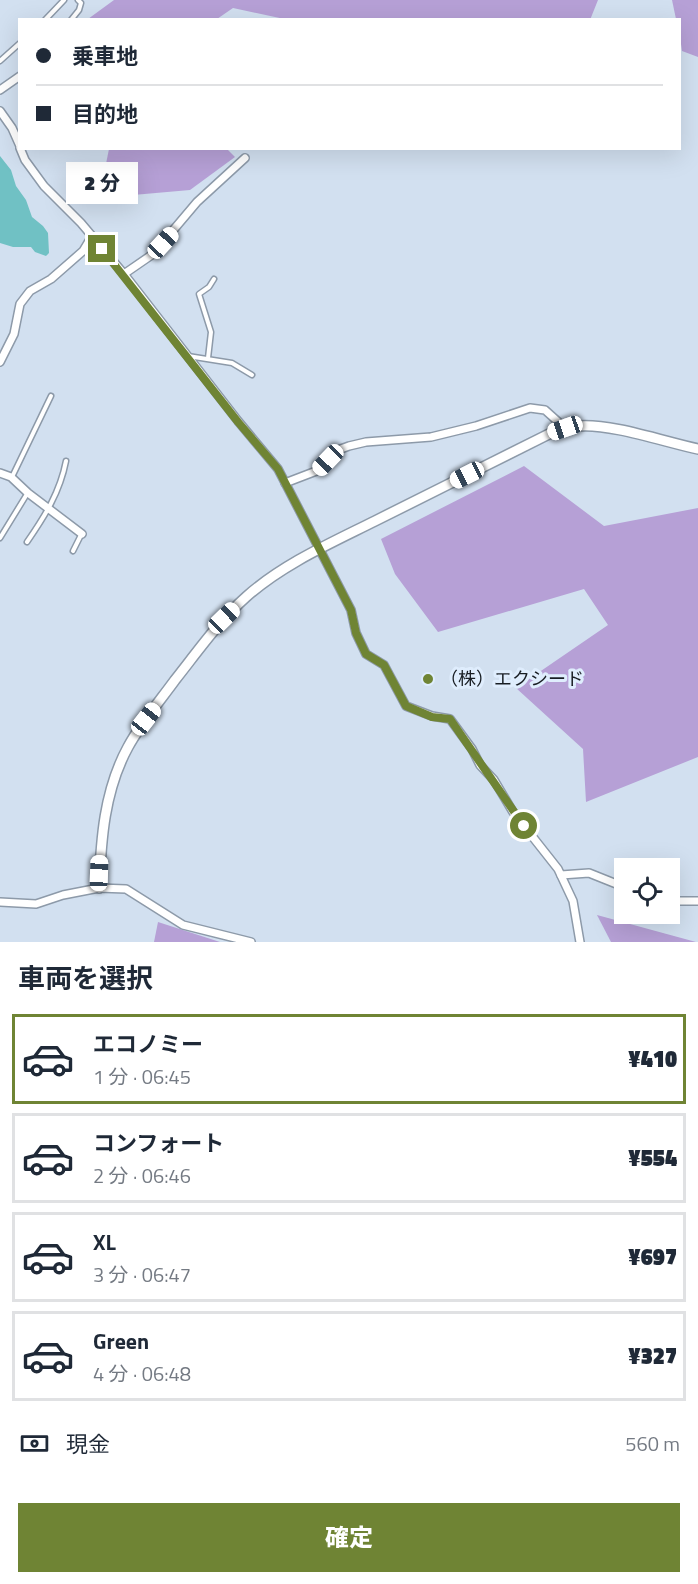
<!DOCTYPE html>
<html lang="ja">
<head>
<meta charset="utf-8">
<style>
  :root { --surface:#fff; --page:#f6f6f7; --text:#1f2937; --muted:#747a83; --line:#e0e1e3; --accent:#6f8434 }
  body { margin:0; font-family:"Titillium Web","Noto Sans JP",sans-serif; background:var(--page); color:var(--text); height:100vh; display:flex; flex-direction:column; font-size:22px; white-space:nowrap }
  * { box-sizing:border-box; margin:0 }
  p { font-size:20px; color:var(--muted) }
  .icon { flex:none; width:33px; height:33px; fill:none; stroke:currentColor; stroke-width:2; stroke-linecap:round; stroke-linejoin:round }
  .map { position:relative; height:942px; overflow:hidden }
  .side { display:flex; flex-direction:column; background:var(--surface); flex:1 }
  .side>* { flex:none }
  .banner { position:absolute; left:18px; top:18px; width:663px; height:132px; border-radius:0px; box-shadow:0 6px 24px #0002; display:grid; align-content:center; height:132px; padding:0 18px; background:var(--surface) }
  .fabs { position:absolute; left:614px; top:858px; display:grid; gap:12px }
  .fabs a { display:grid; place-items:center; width:66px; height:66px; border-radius:0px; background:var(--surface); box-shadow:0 6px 24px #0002; font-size:30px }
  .end { position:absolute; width:27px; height:27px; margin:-14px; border:8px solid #6f8434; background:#fff; box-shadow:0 0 0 3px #fff }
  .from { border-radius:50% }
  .bubble { position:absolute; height:42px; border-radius:0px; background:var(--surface); box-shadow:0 6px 24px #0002; font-size:20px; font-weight:800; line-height:42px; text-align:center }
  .car { position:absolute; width:18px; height:36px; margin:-18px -9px; border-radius:8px; box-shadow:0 0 4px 2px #0007; background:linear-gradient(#fff 24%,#345 0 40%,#fff 0 76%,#345 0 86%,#fff 0) }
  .banner b { display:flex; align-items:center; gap:21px; height:57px; font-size:22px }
  .banner b+b { border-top:2px solid var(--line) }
  .banner i { width:15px; height:15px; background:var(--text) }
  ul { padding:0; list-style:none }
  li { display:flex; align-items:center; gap:18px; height:90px; margin:0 12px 9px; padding:0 6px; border:3px solid var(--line); border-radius:0px }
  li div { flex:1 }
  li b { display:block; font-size:22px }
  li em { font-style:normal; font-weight:800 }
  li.current { border-color:var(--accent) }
  li>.icon { width:54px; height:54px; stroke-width:1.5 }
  h2 { padding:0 18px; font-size:27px; line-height:72px }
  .pay { display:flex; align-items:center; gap:15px; height:66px; padding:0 18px; font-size:22px }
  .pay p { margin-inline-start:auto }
  .cta { display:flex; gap:12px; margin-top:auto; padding:12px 18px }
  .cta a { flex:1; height:69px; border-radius:0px; background:var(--accent); color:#fff; font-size:24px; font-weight:800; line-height:69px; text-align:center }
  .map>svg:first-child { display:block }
</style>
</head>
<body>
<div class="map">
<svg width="698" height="942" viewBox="0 0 698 942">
  <rect width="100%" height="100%" fill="#d2e0f0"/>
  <g fill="#b6a0d6">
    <path d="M114,0H598L590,20L548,18L547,20H289L233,8L217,19H88Z"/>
    <path d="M672,0H698V57L682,51L680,37V20L676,19Z"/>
    <path d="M109,149H227L235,157L190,190L99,198Z"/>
    <path d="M524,466L604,526L698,508V757L586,802L583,749L516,688L608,625L584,589L438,632L395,574L381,539Z"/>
    <path d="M597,915L696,942H611Z"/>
    <path d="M158,922L220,942H154Z"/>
  </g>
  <path fill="#70c1c4" d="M0,156L11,170L16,186L26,200L32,217L43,226L48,233L49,253L46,256L35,252L31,247H13L0,243Z"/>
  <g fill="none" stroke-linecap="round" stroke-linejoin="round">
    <g stroke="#8d9aa9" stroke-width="7">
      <g id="service">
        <path d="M45,20L64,0"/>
        <path d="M71,20L79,10L81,3L78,0"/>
        <path d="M0,61L20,43"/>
        <path d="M188,356L232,363L252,375"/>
        <path d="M208,358L211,332L199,294L209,287L214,279"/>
        <path d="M12,477L51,396"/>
        <path d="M0,538L27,494"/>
        <path d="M27,542C45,516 60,492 66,461"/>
        <path d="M73,551L81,535"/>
      </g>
    </g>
    <g stroke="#8d9aa9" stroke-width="10">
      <g id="minor">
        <path d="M0,90L20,76"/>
        <path d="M0,111L12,128L20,146"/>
        <path d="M20,148L25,160L44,186L81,223L124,274L238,421L278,469L351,610L356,633L366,654L384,665L406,706L432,716L450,719L472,749L480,765L494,780L513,812L558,869L573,901L580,942"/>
        <path d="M124,274L153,254L197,202L245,158"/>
        <path d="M0,362L14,334L20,304L30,291L51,279L83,251L92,236"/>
        <path d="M0,473L11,477L28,493L82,534"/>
        <path d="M285,483L319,470L338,450L349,446L366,442L431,437L476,426L530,408L545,410L565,428"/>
        <path d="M561,875L589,873L624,887"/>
        <path d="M669,901H698"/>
        <path d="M0,902L36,904L63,895L99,888L126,889L183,925L251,942"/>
      </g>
    </g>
    <g stroke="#8d9aa9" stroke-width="12">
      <path id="tertiary" d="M99,888C101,840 104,791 128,747C141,723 159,702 175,680C198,651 219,621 246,597C283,564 331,543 375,521C434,492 492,462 551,433C560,430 569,427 578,426C610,423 665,442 698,449"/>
    </g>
    <use href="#service" stroke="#fff" stroke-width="4"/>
    <use href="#minor" stroke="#fff" stroke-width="7"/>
    <use href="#tertiary" stroke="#fff" stroke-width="9"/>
  </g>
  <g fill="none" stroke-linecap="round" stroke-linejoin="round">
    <path stroke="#6f8434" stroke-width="8" d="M102,249L238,422L278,469L351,610L356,633L366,654L384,665L406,706L432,717L450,719L524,826"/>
  </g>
  <circle fill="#6f8434" stroke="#dfedfd" stroke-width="2" cx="428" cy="679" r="6"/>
  <g text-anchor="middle" stroke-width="6" stroke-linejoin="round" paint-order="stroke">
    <g font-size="18" fill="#181d23" stroke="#dfedfd" text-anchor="start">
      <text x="440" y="685">（株）エクシード</text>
    </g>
  </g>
</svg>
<div class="fabs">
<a><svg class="icon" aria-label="locate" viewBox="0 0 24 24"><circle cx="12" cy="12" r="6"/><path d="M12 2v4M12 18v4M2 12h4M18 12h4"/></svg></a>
</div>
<i class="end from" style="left:524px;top:826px"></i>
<i class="end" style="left:102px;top:249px"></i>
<div class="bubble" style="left:66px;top:162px;width:72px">2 分</div>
<i class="car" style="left:163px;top:243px;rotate:43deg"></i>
<i class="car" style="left:565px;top:428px;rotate:251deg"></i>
<i class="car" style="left:328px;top:460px;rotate:224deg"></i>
<i class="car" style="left:467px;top:475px;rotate:243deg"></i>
<i class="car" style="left:224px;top:618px;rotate:46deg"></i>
<i class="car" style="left:146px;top:719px;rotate:38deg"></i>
<i class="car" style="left:99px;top:873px;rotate:2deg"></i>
<div class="banner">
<b><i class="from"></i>乗車地</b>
<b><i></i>目的地</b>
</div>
</div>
<section class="side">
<h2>車両を選択</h2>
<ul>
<li class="current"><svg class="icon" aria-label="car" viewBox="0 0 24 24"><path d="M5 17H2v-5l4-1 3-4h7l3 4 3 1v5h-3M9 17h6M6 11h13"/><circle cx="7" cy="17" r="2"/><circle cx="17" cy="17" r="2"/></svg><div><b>エコノミー</b><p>1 分 · 06:45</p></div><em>¥410</em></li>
<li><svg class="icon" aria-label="car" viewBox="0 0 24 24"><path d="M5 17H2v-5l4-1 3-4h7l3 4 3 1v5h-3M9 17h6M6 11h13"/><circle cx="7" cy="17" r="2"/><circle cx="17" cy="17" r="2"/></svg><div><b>コンフォート</b><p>2 分 · 06:46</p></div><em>¥554</em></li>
<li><svg class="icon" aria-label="car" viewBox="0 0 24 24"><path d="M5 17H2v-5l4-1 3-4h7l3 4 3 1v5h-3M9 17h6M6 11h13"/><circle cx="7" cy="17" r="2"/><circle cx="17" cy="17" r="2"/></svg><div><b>XL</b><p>3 分 · 06:47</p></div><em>¥697</em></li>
<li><svg class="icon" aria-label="car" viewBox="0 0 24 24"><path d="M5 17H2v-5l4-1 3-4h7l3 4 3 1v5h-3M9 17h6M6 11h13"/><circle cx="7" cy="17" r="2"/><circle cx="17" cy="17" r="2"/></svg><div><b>Green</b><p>4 分 · 06:48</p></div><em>¥327</em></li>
</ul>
<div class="pay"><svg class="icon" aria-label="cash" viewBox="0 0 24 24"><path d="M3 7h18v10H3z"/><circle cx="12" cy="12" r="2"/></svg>現金<p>560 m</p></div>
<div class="cta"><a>確定</a></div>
</section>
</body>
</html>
